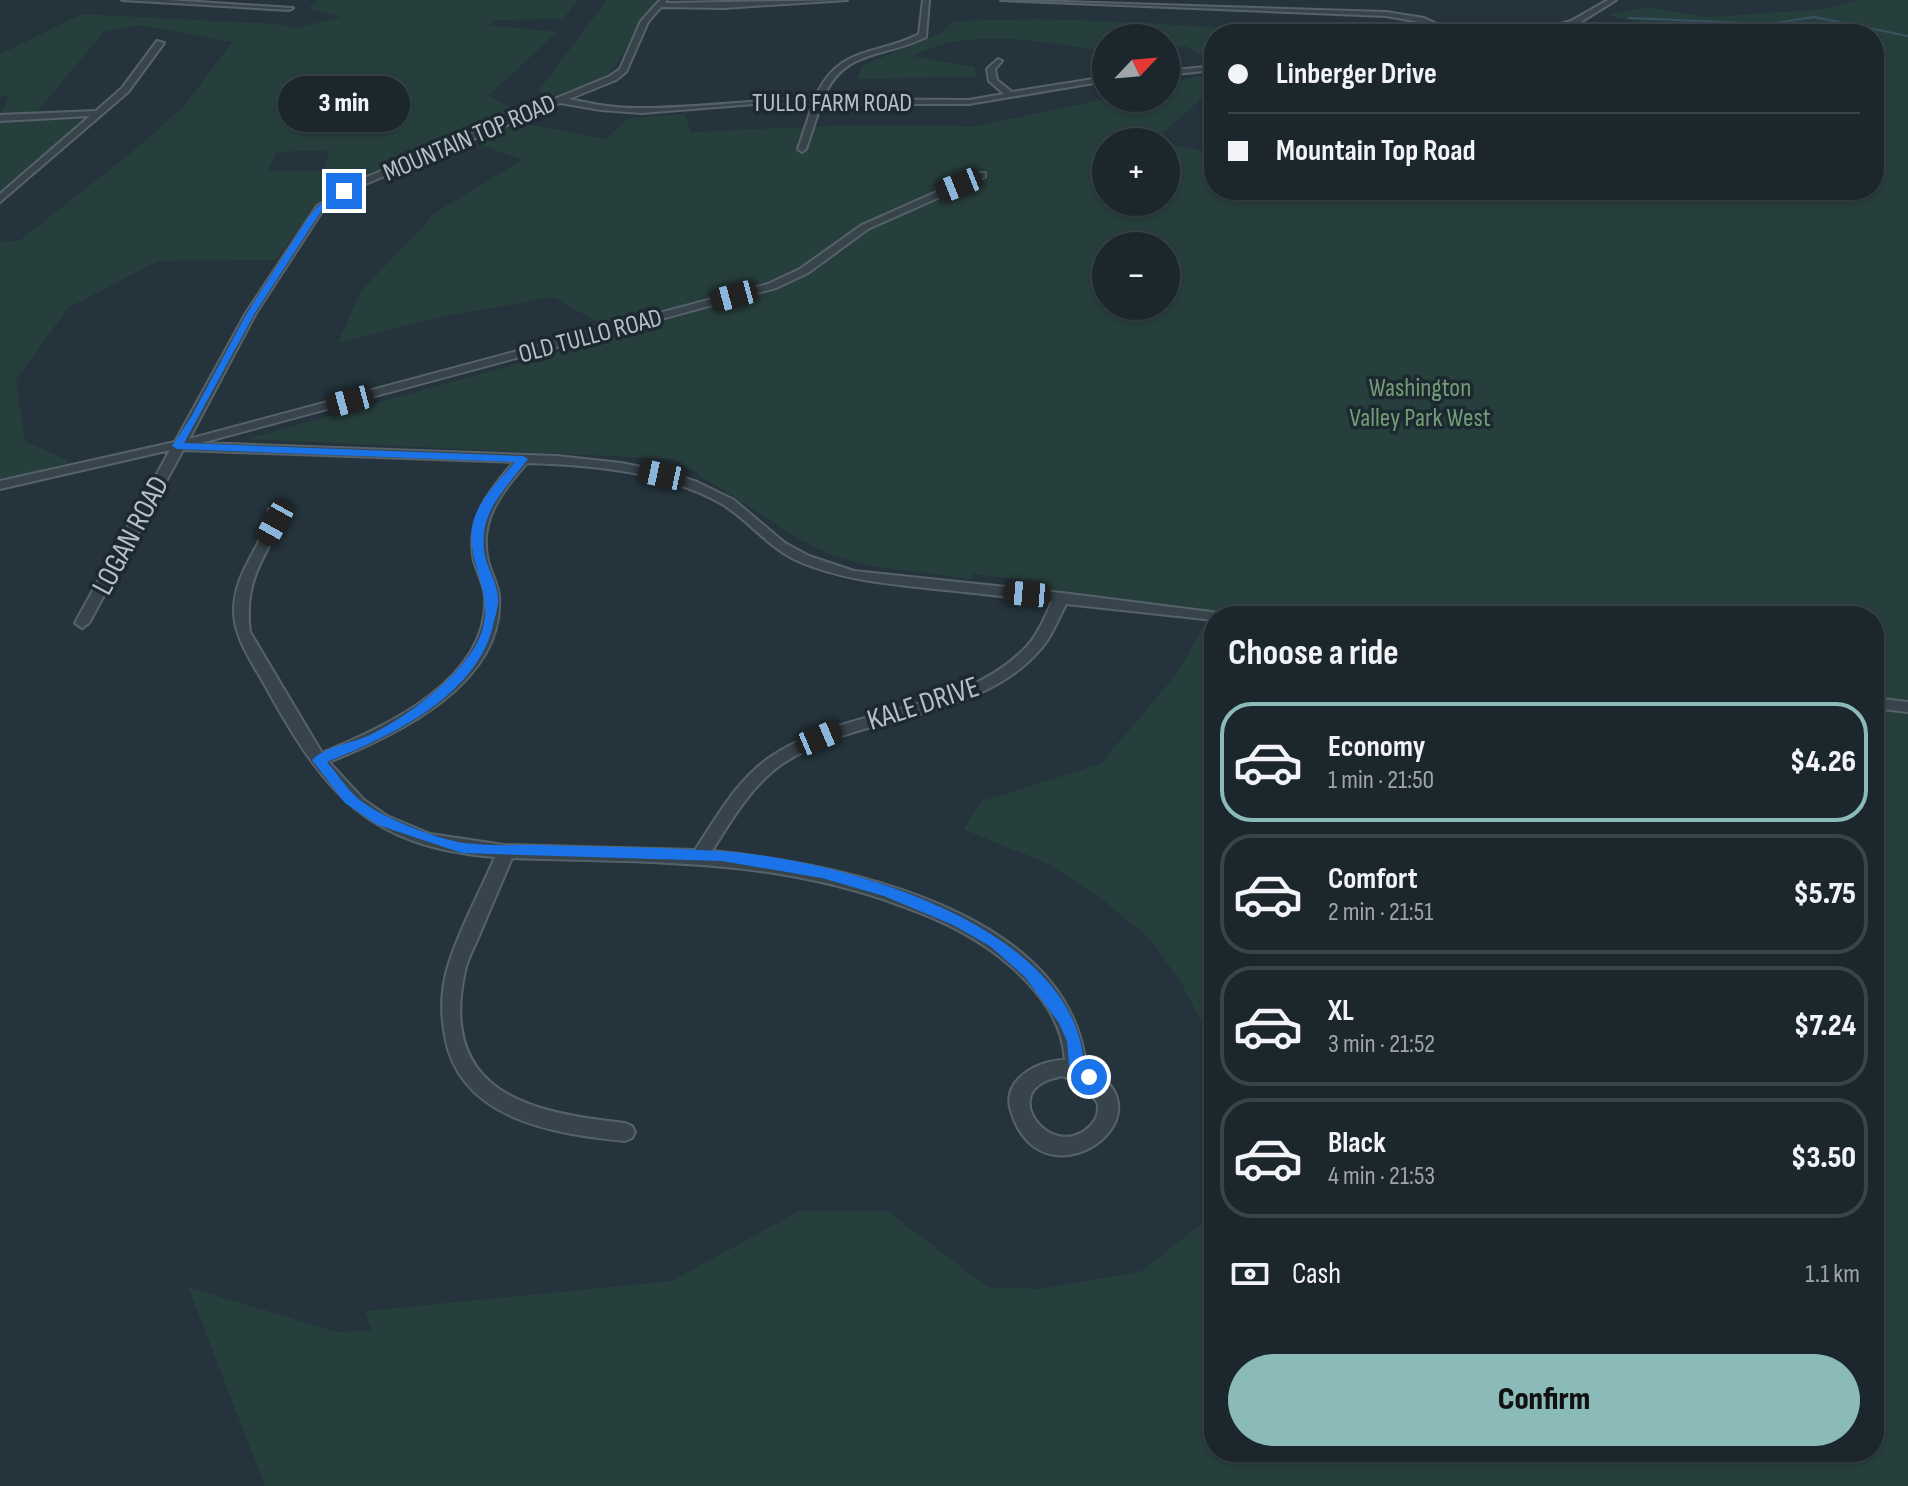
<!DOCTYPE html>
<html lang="en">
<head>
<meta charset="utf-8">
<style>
  :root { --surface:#1b262d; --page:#242e35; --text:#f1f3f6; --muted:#a0a5aa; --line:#394349; --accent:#8bbbb9 }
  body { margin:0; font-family:"Sofia Sans Condensed",sans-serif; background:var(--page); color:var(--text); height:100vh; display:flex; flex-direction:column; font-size:30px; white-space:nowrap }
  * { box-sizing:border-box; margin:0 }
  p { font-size:26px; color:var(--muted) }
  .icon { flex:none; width:44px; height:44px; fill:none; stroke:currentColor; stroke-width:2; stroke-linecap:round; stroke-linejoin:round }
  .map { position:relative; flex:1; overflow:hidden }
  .drawer { position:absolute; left:1204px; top:606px; width:680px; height:856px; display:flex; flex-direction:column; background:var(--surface); border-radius:32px; box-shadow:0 2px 6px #0004,0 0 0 2px var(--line) }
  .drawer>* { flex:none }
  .top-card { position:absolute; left:1204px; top:24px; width:680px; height:176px; border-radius:32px; box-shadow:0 2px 6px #0004,0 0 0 2px var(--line); display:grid; align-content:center; height:176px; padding:0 24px; background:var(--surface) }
  .needle { width:52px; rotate:64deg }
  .fabs { position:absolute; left:1092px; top:24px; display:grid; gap:16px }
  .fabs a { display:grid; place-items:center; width:88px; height:88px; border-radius:50%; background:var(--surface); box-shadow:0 2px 6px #0004,0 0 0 2px var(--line); font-size:40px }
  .end { position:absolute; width:36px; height:36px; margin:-18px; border:10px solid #1a73e8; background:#fff; box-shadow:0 0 0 4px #fff }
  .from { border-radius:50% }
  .bubble { position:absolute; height:56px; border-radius:28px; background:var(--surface); box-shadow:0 2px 6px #0004,0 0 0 2px var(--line); font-size:26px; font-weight:800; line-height:56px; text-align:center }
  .car { position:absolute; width:24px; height:48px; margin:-24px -12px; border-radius:10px; box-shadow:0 0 6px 2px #0007; background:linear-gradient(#222 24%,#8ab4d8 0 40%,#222 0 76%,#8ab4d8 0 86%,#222 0) }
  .top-card b { display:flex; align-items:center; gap:28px; height:76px; font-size:30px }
  .top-card b+b { border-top:2px solid var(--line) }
  .top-card i { width:20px; height:20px; background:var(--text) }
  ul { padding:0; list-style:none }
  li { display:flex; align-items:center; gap:24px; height:120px; margin:0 16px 12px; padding:0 8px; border:4px solid var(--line); border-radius:32px }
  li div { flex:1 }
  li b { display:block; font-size:30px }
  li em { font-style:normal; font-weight:800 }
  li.on { border-color:var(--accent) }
  li>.icon { width:72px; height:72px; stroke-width:1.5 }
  h2 { padding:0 24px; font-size:36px; line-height:96px }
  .pay { display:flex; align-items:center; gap:20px; height:88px; padding:0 24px; font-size:30px }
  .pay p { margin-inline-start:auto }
  .cta { display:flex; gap:16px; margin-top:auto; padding:16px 24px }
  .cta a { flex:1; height:92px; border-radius:48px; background:var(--accent); color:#111; font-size:32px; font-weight:800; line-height:92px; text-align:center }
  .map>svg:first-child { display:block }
</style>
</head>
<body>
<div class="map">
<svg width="1908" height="1486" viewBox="0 0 1908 1486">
  <rect width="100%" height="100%" fill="#24333c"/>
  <g fill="#273f3c" fill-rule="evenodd">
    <path d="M319,0H578L563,19L496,20L488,25L557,32L488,96L519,111L341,186L320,201L276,260L158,261L68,308L16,380L25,441L71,462L0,483V242L19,241L137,148L184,106L232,42L139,25L104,32L37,112L0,115L9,96H0V54L82,14L278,24L293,29L340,17L308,8ZM353,88L391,90L378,105H349L316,124L289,120ZM329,150L324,171H268L277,152Z"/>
    <path d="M607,0H656C643,20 615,74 597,83C582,91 564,95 548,100L539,90Z"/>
    <path d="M1859,0H1908V1486H265L188,1287L336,1332L372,1330L365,1311L672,1281L799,1211H887L988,1287L1041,1289L1142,1271L1210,1217L1214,1206V1452H1874V616H1219V612L1039,589L1040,582L973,574L970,579L865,565L831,555L801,540L674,459L247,439L620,335L553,297L431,319L338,343L360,292L436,212L522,160L478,144L518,122L605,139L629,118L684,114L691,132L849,125L975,126L1111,98H1166V83L1214,73V87L1154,141L1156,142H1106V202H1166V144L1214,153V190H1874V34H1675V31L1608,15L1648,7L1707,17L1825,9ZM1106,246H1166V306H1106Z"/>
    <path d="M1034,19C1114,20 1193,27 1273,29L1274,34H1214V58H1206L1185,46L1166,47V38H1106V50L1102,51C1042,42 969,26 913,56L974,67L976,77L857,79L863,65L941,33L953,21Z"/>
    <path d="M86,118L10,182L0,191V122Z"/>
    <path d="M1209,616H1214V1047L1183,986L1151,940L1102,899L1048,864L963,829L982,801L1100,764L1176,675Z"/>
  </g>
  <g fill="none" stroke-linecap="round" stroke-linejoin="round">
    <path stroke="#395262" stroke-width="2" d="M1629,18L1768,24L1814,17L1908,36"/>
    <g stroke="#56626a" stroke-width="4">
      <g id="street">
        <path d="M122,0H168L293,8L289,10Z"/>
        <path d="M660,0H667L665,3L847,0L723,8L661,7L648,22L626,72L616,80L569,99C593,104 617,109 642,108C700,108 757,99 815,99C837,45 877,56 919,34L923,0H929L926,37C885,58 843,48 823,99L969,100L1004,94L989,81L987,69L998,59L1002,61L995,69L997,80L1012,92L1106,77V81L969,104H821L806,149L802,152L798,149L813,104L766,103L642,113L601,110L560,103L363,185L323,210L256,313L189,439L768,284L800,269L862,225L979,173H985V177L868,229L808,273L776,288L201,443L557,456L621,463L667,472L697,482L734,500L785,543L809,556L854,571L1062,593L1219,613L1221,616H1214V620L1066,604C1058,620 1051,638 1039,651C977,721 862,713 785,762C753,783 732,819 712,851C840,864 1070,910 1086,1067C1180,1114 1042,1213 1011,1111C1001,1079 1039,1060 1065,1060C1062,1021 1041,994 1013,968C981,939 942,920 902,906C770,857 649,863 512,858C502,882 491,907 481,931C476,944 468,957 465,971C438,1092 529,1113 625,1123L632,1126L635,1132L632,1138L625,1141C555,1134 459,1120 445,1036C441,1015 441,991 447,970C457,934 480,892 495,857C369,847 325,794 267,689C254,665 234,639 234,611C234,577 254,556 266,526C269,521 268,515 269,509H279L282,523C260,562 244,586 250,632L322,753C385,727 490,680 485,596C484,584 477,572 474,561C465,520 489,491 514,462L183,450L89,623L82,628L75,623L170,450L0,489V481L175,442L246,313L317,206L357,181L610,76L620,69L641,21ZM527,463C593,465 663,471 722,504C750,521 769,549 800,562C840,579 882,583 925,588C967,592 1010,597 1052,602C1045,616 1039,633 1028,645C963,716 850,704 772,756C738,778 717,817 695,850L504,845L430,834L387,816L364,800L329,762C396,735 505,684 499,596C498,584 491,573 488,561C478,520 502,492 527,463ZM1062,1076C1078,1081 1090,1090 1098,1104C1098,1115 1097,1119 1089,1127C1054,1160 1005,1101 1044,1082C1049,1079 1056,1078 1062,1076Z"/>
        <path d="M1001,0L1386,12L1424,18L1460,34H1450L1419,22L1386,16Z"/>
        <path d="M1608,0H1616L1579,23L1601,34C1590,34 1584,28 1574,26C1563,24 1541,34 1526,34L1571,21Z"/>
        <path d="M157,41L164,43L128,92L0,202V194L90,116L0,121V115L96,111L122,88Z"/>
        <path d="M1214,66V70L1166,75V71Z"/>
        <path d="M1874,698L1908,702V712L1874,708Z"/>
      </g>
    </g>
    <use href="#street" fill="#38444c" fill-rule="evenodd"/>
  </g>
  <path fill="#1a73e8" d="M341,189L348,191L323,209L316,219L255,313L184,443L523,456L528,459C504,491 477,513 485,556C488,569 497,583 498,597C499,604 496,614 494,621C480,695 391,736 327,762C336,772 344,785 354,795C374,815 436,839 464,843C488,846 513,845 537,845C598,847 659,847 719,851C835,858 1077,924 1084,1066L1095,1072V1082L1089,1084L1070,1075L1067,1041L1059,1023L1025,977L990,946L953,925L884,896L822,878L722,861L462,853L378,825L345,803L312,760C325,747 351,743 368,736C404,719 460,678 478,641C499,597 467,568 472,528C476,502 499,481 515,462L177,449L172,446L191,417L247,313L308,218L318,206Z"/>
  <g text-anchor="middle" stroke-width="7" stroke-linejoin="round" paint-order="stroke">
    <g font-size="26" fill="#b4bfc7" stroke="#1d2931">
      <text x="832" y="111">TULLO FARM ROAD</text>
      <text transform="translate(469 137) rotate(-23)" y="9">MOUNTAIN TOP ROAD</text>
      <text transform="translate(590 335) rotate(-15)" y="9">OLD TULLO ROAD</text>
    </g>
    <g font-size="26" fill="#739c75" stroke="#1d2931">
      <text x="1420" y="396">Washington<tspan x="1420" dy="30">Valley Park West</tspan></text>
    </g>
    <g font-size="30" fill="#b4bfc7" stroke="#1d2931">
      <text transform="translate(130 535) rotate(-62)" y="10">LOGAN ROAD</text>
      <text transform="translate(923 703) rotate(-18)" y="10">KALE DRIVE</text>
    </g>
  </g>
</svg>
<div class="fabs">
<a><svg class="needle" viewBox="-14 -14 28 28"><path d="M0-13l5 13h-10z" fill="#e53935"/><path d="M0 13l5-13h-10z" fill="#a0a5aa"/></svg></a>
<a>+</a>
<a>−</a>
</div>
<i class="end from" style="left:1089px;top:1077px"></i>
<i class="end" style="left:344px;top:191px"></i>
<div class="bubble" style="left:278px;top:76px;width:132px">3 min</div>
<i class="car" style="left:959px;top:185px;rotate:248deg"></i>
<i class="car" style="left:734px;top:296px;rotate:255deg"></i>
<i class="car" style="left:350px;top:401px;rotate:255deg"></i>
<i class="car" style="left:662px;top:475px;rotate:282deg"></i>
<i class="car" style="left:275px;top:523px;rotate:209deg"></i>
<i class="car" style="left:1027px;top:594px;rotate:275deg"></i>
<i class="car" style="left:819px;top:738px;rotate:67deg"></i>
<div class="top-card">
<b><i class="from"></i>Linberger Drive</b>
<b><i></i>Mountain Top Road</b>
</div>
<section class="drawer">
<h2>Choose a ride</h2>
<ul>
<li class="on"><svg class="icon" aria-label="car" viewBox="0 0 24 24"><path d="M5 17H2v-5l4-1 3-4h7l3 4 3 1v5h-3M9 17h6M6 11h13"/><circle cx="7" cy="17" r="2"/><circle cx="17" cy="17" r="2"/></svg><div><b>Economy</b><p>1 min · 21:50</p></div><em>$4.26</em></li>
<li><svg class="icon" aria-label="car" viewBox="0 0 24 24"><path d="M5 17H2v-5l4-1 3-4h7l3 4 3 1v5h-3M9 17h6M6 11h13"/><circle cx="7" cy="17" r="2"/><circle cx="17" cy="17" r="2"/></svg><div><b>Comfort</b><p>2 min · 21:51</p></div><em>$5.75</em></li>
<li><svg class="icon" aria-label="car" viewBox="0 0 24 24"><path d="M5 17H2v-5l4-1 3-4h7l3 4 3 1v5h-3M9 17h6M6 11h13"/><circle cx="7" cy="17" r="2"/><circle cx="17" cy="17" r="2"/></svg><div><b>XL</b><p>3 min · 21:52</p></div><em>$7.24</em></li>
<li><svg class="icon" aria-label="car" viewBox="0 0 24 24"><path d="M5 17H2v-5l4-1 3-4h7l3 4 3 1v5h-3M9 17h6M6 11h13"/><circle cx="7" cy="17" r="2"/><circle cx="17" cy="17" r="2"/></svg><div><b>Black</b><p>4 min · 21:53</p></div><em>$3.50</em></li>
</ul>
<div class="pay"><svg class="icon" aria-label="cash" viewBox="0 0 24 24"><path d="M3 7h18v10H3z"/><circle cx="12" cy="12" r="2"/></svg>Cash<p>1.1 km</p></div>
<div class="cta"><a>Confirm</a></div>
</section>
</div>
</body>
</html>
